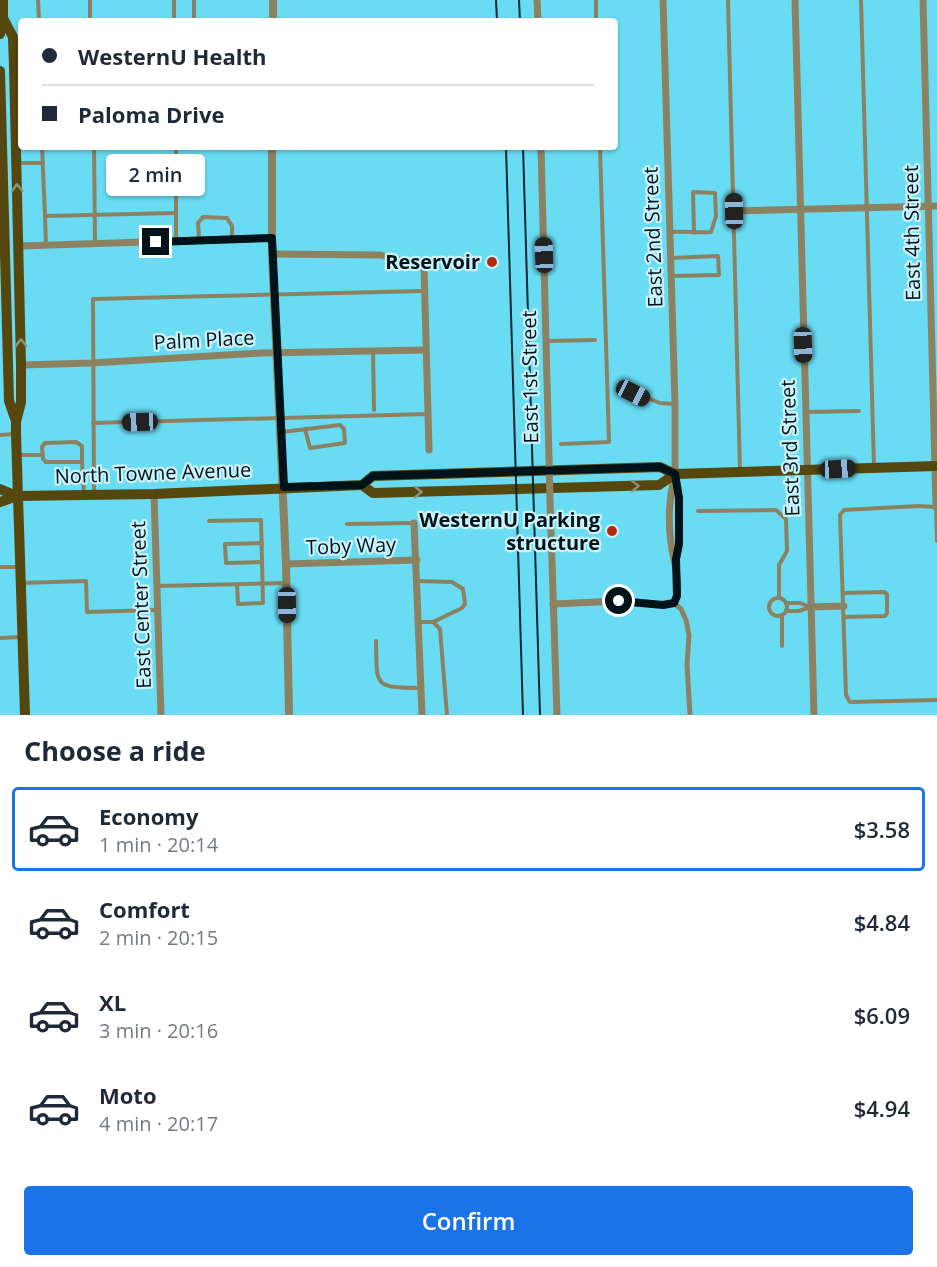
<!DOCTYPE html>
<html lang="en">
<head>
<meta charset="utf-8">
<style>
  :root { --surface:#fff; --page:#f2f2f3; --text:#1f2937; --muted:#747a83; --line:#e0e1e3; --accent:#1a73e8 }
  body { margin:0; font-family:"Open Sans",sans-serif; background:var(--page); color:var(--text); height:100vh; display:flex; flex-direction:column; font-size:22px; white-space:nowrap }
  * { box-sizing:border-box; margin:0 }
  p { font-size:20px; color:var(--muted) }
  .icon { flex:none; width:33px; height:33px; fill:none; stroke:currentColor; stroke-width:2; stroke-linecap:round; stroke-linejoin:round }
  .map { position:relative; height:715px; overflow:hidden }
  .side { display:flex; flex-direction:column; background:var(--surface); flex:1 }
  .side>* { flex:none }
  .top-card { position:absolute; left:18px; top:18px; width:600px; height:132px; border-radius:6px; box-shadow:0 2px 4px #0004; display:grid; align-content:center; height:132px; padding:0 24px; background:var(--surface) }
  .end { position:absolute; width:27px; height:27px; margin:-14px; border:8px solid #001318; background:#fff; box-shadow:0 0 0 3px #fff }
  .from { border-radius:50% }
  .bubble { position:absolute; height:42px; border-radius:6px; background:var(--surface); box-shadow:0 2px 4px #0004; font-size:20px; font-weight:600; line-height:42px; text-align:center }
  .car { position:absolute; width:18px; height:36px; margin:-18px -9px; border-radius:8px; box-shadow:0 0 4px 2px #0007; background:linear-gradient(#222 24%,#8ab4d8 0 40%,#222 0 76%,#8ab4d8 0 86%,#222 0) }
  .top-card b { display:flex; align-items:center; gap:21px; height:57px; font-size:22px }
  .top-card b+b { border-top:2px solid var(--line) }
  .top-card i { width:15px; height:15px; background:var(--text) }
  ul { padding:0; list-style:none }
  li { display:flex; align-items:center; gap:18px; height:84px; margin:0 12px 9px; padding:0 12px; border:3px solid transparent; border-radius:6px }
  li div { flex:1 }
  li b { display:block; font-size:22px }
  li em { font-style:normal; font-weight:600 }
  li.current { border-color:var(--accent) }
  li>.icon { width:54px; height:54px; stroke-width:1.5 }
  h2 { padding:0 24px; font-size:27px; line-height:72px }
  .primary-button { display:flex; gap:12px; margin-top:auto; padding:12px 24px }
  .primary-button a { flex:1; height:69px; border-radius:6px; background:var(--accent); color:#fff; font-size:24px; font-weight:600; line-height:69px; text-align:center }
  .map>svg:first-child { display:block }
</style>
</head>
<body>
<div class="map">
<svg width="937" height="715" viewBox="0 0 937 715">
  <rect width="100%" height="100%" fill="#69dcf4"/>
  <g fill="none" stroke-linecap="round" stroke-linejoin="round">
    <g stroke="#8c8261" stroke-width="4">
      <path d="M38,0L39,21"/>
      <path d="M90,0V21"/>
      <path d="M174,0V21"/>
      <path d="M194,0V21"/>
      <path d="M596,0V21"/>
      <path d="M728,0L740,472"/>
      <path d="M861,0L874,466"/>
      <path d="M42,147L45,216L176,213"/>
      <path d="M94,147L95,243"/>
      <path d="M17,163H43"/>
      <path d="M45,216L46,245"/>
      <path d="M670,232C684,231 697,233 711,232L716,216L715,193L693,192L694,233"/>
      <path d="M199,239L198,223L203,217L227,218L232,226V238"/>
      <path d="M176,241V147"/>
      <path d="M670,258L718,256L719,275L671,276"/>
      <path d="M547,341L595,340"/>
      <path d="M373,350L374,410"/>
      <path d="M633,392L660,403L675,404"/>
      <path d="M806,412L859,411"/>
      <path d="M93,423L428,414"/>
      <path d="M282,432L340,425L344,429L345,443L310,448L305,429"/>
      <path d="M0,435L14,434"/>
      <path d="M76,442L82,446V462H46L43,459L42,447L45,443Z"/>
      <path d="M561,444L609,442L600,147"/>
      <path d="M17,455H41"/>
      <path d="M82,462L84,493"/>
      <path d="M94,493L93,299L424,291"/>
      <path d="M936,507L918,506L844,510L840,515L846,695L850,702L937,700"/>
      <path d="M936,508L937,541"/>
      <path d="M698,511L776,510L786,519L787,551L779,565V598"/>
      <path d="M209,521L261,520L263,603L238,604L237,584"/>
      <path d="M347,524L413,523"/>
      <path d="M262,543L225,544L226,563L262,562"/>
      <path d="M0,567H20"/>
      <path d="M417,581L452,582L463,589L465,604L462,608L433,622"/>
      <path d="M21,583L86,581L87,612L157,610"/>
      <path d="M157,586L286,583"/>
      <path d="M844,593L884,592L887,594V613L885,616L844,617"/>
      <circle cx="778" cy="607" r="9"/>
      <path d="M786,603H800L810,607"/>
      <path d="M786,611H799L810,607"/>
      <path d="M782,615V646"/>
      <path d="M419,622H433L440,629L447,715"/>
      <path d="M0,638L22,637"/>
      <path d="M376,641C377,687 373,687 420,688"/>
    </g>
    <path stroke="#8c8261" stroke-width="5" d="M674,603L681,609L686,620L689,635L687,664L690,715"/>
    <g stroke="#8c8261" stroke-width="7">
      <path d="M537,0L538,21"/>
      <path d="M663,0L675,404V474L679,497V544L676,559"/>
      <path d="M795,0L814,715"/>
      <path d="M923,0L936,507"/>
      <path d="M541,147L549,458"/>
      <path d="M734,211L937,206"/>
      <path d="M19,246L272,238"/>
      <path d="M272,254L381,255L424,267L429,450"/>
      <path d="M21,365L92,363L262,353L425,350"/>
      <path d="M154,494L161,715"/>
      <path d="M550,501L557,715"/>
      <path d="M414,523L422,715"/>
      <path d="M286,564L417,560"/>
      <path d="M553,604L619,601L663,605L674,603C683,584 673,562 671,543C668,521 669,499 674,478"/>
      <path d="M810,607L844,606"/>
    </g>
    <g stroke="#8c8261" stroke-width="8">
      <path d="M273,21V0"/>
      <path d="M272,147V254L286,564L289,715"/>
    </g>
    <g stroke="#56470f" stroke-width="10">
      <path d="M3,18L13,37L14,67L21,365V402L16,422V434L25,715"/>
      <path d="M0,34L3,18V0"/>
      <path d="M0,71L9,401L16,421"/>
      <path d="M362,485L373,493L659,485L675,474"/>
      <path d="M0,489L17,496"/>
      <path d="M0,502L17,496L154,494L362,485L373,476L660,467L675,474L937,466"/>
    </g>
    <g stroke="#0b282e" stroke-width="2">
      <path d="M496,0L497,21"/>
      <path d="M519,0L520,21"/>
      <path d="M506,147L523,715"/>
      <path d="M523,147L540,715"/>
    </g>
    <path stroke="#8c8261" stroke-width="7" d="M549,458L550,501"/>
  </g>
  <defs><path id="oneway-chevron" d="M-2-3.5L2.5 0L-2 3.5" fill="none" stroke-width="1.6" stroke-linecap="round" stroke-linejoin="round" transform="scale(1.5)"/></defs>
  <g stroke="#8a947a">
    <use href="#oneway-chevron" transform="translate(17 188) rotate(-92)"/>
    <use href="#oneway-chevron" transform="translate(21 343) rotate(-91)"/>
    <use href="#oneway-chevron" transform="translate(635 486) rotate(-2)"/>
    <use href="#oneway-chevron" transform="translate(418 492) rotate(-1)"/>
  </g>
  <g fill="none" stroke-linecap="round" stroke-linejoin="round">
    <path stroke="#001318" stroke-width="8" d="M156,242L272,238L284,487L362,485L373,476L660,467L675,474L679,498V544L676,559L677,596L674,603L663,605L619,601"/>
  </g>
  <g fill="#b42806" stroke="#caf3fc" stroke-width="2">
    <circle cx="492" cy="262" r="6"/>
    <circle cx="612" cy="531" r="6"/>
  </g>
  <g text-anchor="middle" stroke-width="4.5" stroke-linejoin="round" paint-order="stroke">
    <g font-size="20" fill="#001318" stroke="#caf3fc">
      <text transform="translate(912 233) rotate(-91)" y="7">East 4th Street</text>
      <text transform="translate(653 237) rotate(-92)" y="7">East 2nd Street</text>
      <text transform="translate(204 340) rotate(-3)" y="7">Palm Place</text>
      <text transform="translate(530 377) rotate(-91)" y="7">East 1st Street</text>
      <text transform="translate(790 448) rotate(-92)" y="7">East 3rd Street</text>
      <text transform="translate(153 473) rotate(-2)" y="7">North Towne Avenue</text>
      <text transform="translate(351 546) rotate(-2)" y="7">Toby Way</text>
      <text transform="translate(141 605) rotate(-92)" y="7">East Center Street</text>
    </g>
    <g font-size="20" font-weight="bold" fill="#001318" stroke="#caf3fc" text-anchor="end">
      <text x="480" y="269">Reservoir</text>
      <text x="600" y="527">WesternU Parking<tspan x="600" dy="23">structure</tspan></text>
    </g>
  </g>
</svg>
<i class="end from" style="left:619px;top:601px"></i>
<i class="end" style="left:156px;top:242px"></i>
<div class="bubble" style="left:106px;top:154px;width:99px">2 min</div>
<i class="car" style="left:734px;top:211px;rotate:359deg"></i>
<i class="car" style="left:544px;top:255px;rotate:358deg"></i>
<i class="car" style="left:803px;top:345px;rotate:178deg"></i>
<i class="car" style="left:633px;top:393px;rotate:117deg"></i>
<i class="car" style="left:140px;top:422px;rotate:268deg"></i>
<i class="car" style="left:838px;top:469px;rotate:87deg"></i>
<i class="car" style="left:287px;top:605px;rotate:179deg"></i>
<div class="top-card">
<b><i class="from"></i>WesternU Health</b>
<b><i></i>Paloma Drive</b>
</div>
</div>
<section class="side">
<h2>Choose a ride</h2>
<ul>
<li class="current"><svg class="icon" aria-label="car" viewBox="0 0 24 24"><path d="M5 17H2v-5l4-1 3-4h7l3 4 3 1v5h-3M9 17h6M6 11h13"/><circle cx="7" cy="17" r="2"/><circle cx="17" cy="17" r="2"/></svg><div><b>Economy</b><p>1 min · 20:14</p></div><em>$3.58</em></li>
<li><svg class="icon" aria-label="car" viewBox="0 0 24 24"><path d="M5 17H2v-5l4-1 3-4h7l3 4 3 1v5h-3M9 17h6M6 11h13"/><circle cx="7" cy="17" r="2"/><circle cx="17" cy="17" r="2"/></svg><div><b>Comfort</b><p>2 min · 20:15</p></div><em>$4.84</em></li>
<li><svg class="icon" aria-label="car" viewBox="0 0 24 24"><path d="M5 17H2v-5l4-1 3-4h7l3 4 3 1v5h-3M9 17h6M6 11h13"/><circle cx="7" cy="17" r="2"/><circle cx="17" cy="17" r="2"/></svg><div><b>XL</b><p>3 min · 20:16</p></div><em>$6.09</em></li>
<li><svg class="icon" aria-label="car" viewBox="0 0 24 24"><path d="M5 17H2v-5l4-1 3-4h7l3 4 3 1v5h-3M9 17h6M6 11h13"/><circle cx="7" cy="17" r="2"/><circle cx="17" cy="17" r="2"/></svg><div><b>Moto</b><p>4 min · 20:17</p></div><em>$4.94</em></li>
</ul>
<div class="primary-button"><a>Confirm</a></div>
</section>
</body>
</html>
